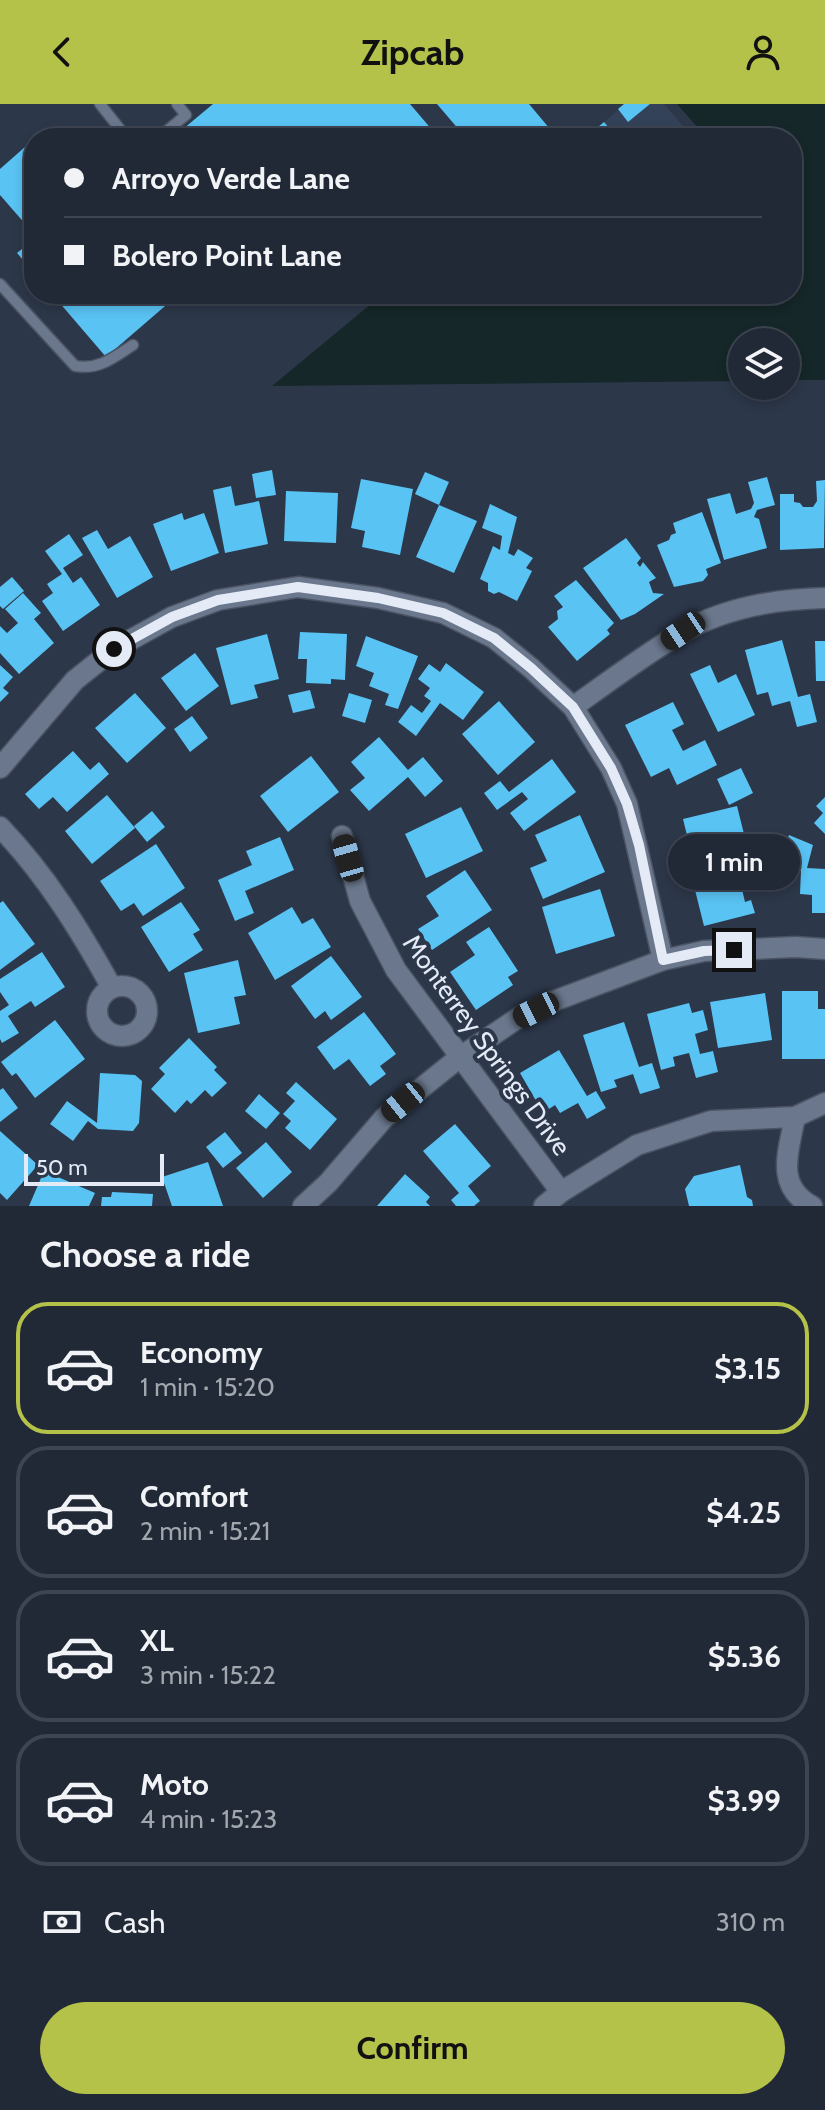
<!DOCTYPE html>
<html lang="en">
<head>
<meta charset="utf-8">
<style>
  :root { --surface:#212937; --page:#29313f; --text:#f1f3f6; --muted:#a2a6ad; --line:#3e4552; --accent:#b4c24a }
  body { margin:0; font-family:Cabin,sans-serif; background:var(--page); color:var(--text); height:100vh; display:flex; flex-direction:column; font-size:30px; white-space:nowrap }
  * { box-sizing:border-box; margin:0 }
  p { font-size:26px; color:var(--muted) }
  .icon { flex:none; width:44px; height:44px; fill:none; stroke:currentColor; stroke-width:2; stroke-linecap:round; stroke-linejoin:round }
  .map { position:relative; height:1102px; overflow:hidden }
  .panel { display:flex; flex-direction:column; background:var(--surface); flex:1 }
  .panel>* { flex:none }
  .top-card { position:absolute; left:24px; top:24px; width:778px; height:176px; border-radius:32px; box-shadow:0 4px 12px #0003,0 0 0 2px var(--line); display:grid; align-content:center; height:176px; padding:0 40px; background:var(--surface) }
  .buttons { position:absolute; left:728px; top:224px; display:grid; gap:16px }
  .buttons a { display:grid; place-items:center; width:72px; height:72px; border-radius:50%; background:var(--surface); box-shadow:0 4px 12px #0003,0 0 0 2px var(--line); font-size:40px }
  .scale { position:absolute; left:24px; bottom:20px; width:140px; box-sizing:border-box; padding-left:8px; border:4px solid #e4ebf7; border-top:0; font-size:22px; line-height:28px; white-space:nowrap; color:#e4ebf7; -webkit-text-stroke:6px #2c3749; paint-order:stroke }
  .end { position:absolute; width:36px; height:36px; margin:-18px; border:10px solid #e4ebf7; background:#111; box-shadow:0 0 0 4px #111 }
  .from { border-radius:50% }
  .bubble { position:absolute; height:56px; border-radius:28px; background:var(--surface); box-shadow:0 4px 12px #0003,0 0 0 2px var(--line); font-size:26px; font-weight:800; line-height:56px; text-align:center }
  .car { position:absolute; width:24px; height:48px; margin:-24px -12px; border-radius:10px; box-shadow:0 0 6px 2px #0007; background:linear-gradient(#222 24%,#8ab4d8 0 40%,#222 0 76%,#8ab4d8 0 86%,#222 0) }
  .top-card b { display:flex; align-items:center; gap:28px; height:76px; font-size:30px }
  .top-card b+b { border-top:2px solid var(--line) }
  .top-card i { width:20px; height:20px; background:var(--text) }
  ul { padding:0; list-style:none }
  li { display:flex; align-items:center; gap:24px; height:132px; margin:0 16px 12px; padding:0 24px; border:4px solid var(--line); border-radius:32px }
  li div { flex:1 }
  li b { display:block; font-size:30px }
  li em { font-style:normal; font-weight:800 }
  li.active { border-color:var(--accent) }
  li>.icon { width:72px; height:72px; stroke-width:1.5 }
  h2 { padding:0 40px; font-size:36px; line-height:96px }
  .pay { display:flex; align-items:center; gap:20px; height:88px; padding:0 40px; font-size:30px }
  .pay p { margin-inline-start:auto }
  .cta { display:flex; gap:16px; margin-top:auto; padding:16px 40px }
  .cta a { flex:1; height:92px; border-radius:48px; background:var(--accent); color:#111; font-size:32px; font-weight:800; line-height:92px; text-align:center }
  header { display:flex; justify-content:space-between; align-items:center; height:104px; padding:0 40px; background:var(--accent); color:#111; font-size:36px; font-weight:800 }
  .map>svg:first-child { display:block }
</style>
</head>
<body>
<header><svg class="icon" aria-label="back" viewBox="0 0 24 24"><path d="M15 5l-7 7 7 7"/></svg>Zipcab<svg class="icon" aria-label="person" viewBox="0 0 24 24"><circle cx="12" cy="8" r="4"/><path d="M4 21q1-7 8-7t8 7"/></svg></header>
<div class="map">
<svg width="825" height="1102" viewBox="0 0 825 1102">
  <rect width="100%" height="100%" fill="#2c3749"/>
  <path fill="#344259" d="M625,0H664L693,34H586Z"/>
  <path fill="#152728" d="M677,0H825V276H786V238H742V277L272,282L383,190H792V34H707Z"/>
  <g fill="#59c3f4">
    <path d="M213,0H410L439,34H190L183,25Z"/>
    <path d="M437,0H529L550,25L540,34H466Z"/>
    <path d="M624,0H650L628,18L618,5Z"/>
    <path d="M604,18L614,30L609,34H598L592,28Z"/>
    <path d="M34,35V130L0,91V65Z"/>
    <path d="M34,135V169L17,149Z"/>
    <path d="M52,190H179L106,253Z"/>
    <path d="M272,366L276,391L256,394L252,370Z"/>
    <path d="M425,368L449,378L439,401L477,417L454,469L416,453L439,401L415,390Z"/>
    <path d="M767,373L775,401L757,406L754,413L759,415L767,444L724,456L707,395L730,389L736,410L751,405L754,399L748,378Z"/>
    <path d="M361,375L413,385L400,451L362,443L365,427L351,424Z"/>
    <path d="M825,376L824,444L780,446V390H794V398L800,399L803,403H813L817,397L816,377Z"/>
    <path d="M231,382L235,402L259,397L268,440L225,449L213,386Z"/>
    <path d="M286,387L338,389L336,439L284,437Z"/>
    <path d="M490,400L517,413L508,449L514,452L518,445L533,454L526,464L532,467L517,497L499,488L494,490L488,487V479L480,475L493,442L500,446L502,432L482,424Z"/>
    <path d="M702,408L721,459L706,465L708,471L703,477L674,483L657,441L669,436L671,431L676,429L673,419Z"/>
    <path d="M182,409L184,416L204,409L219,449L171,467L153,420Z"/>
    <path d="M97,426L108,445L130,432L153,473L117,494L82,434Z"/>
    <path d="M69,430L83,451L63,464L73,479L81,473L100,501L63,527L42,497L53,489L47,480L62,470L45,447Z"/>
    <path d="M626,434L641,454L637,459L640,463L643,458L656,474L649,478L653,489L664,490L635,510L621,516L583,464Z"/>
    <path d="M12,473L24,487L3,505L0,502V483Z"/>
    <path d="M576,476L614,519L607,526L610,530L577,557L548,523L558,515L557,507L563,503L554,492Z"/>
    <path d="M23,489L41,509L34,515L54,539L19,570L0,549V522L7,529L18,519L5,505Z"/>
    <path d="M300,528L347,530L345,576L331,575V580L306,579L307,555H298Z"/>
    <path d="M267,530L279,575L254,581L258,594L231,601L216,544Z"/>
    <path d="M366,532L418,552L398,605L385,601L389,590L369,582L374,569L356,562Z"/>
    <path d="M782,536L798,593L810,590L817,618L797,623L790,597L772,602L768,588L757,591L745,546Z"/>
    <path d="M815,537H825V577H816Z"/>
    <path d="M195,549L219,582L186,607L161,574Z"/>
    <path d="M446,559L484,588L463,616L440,599L416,632L398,618L411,601L422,609L431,597L424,592L430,584L418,575L429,560L440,568Z"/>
    <path d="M0,561L13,573L3,584L9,589L0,598Z"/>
    <path d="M710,561L718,579L736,570L755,611L718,628L690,570Z"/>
    <path d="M310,586L315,604L293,609L288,591Z"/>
    <path d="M135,589L166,624L127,659L95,624Z"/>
    <path d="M349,589L372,596L365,619L342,612Z"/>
    <path d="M499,597L535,638L498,671L462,630Z"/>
    <path d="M673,598L684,620L672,626L683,647L705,636L717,661L677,681L669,664L651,673L625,621Z"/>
    <path d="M192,612L208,634L190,648L174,625Z"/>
    <path d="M379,633L408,666L423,653L443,677L425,693L408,673L369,707L350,686L365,674L351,658Z"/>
    <path d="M73,647L90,666L99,658L109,670L67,708L53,693L39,705L25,690Z"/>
    <path d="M311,652L339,688L288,728L260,692Z"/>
    <path d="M552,655L576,688L524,727L510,709L528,695L522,688L497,706L484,689L500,677L509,688Z"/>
    <path d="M741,664L753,689L729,701L717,675Z"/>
    <path d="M107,691L135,724L92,760L65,727Z"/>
    <path d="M825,693V730L814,719L823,709L816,702Z"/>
    <path d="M737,702L747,742L693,756L683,715Z"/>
    <path d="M461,703L483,747L426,774L405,730Z"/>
    <path d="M152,707L165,723L147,738L134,722Z"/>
    <path d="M580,711L605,768L543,795L530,764L547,757L535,731Z"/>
    <path d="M789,731L813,741L807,764L825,765V809H812V791L800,790L801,767L778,758Z"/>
    <path d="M280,733L294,766L245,787L254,809L235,817L218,776L252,761L246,747Z"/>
    <path d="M156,740L185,784L143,812L134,799L121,807L100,777Z"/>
    <path d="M761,746L768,775L741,781L745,798L751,796L755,809L704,822L693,778L731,768L732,774L745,771L740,751Z"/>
    <path d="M465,766L492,806L432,846L418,825L439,812L426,792Z"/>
    <path d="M600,785L615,832L556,850L542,803Z"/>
    <path d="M3,797L35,840L0,866V799Z"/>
    <path d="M181,798L200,826L193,830L203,846L169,868L141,823Z"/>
    <path d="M292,803L302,820L313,814L331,843L275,876L248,829Z"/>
    <path d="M489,823L518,867L508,873L513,881L476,906L450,868L475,851L466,838Z"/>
    <path d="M42,848L65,883L35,903L31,897L8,912L19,929L2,939L0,935V907L9,901L0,888V875Z"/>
    <path d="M331,852L362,893L331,916L325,907L315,915L291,882Z"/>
    <path d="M238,856L246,891L234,893L240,920L198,929L184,869Z"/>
    <path d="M782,887H818V905H825V955H782Z"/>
    <path d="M765,889L772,936L718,944L710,898Z"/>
    <path d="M689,899L692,909L703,906L708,926L695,930L700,950L713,947L718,968L696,974L689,949L673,953L675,962L661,966L647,910Z"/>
    <path d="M364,908L396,950L380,962L386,970L370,982L349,955L334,966L317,943Z"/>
    <path d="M55,916L85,955L35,994L16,969L12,972L1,958Z"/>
    <path d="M624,918L639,963L652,959L660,984L640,990L633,970L614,976L617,983L601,988L583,931Z"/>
    <path d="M189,934L217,963L214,966L227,979L212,993L205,986L191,1000L187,996L175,1009L151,985L165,970L159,964Z"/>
    <path d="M559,946L587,992L596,987L606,1004L587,1015L578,999L560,1009L555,1001L543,1009L520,969Z"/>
    <path d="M100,969L135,971L142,977L139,1019L133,1027L98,1025L88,1017L73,1037L50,1020L67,997L97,1019Z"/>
    <path d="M296,978L337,1015L310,1046L285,1024L291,1017L283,1010L295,997L286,989Z"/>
    <path d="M3,984L18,1004L0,1018V986Z"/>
    <path d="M259,990L280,1009L266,1025L245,1007Z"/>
    <path d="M455,1020L491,1062L468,1082L480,1097L474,1102H456L451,1096L459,1089L423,1047Z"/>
    <path d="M0,1027L38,1061L7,1096L0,1089Z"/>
    <path d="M225,1028L242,1049L223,1064L206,1043Z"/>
    <path d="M266,1038L292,1068L263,1094L236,1064Z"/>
    <path d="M208,1058L223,1102H172L162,1073Z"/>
    <path d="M740,1061L747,1093L752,1096L753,1102H689L685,1085L694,1072Z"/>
    <path d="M44,1067L95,1089L89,1102H29Z"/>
    <path d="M405,1070L430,1093L426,1098L430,1102H377Z"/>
    <path d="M112,1088L153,1090L152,1102H101L102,1093H111Z"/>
  </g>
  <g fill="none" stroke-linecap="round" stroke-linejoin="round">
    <g stroke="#4a5363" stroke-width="13">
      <g id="service">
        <path d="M100,0L127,34"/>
        <path d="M158,34L186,11L177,0"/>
        <path d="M0,180L75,262C99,266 113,254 133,241"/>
      </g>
    </g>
    <g stroke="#4a5363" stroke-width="23">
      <g id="minor">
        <path d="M573,603C608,578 644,551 681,529C724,504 777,495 825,494"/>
        <path d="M0,664L75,576L114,545L172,513L218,496L298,483L378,494L443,509L494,534L531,564L573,603L611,664L627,700L663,856"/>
        <path d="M0,723C46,771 80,826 112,884"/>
        <path d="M342,732L360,797L396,866L561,1088"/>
        <circle cx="122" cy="907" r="25"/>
        <path d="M795,1013C789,1046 774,1082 812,1102"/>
        <path d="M303,1102L328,1079L384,1014L460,953L518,914L554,897L663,856L704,847L796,843L825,845"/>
        <path d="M544,1102L561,1088L637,1041L711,1017L795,1013L825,999"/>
      </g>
    </g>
    <use href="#service" stroke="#6a778c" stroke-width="10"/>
    <use href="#minor" stroke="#6a778c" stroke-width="20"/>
  </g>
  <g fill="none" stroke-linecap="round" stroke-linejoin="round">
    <path stroke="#e4ebf7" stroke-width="10" d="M114,545L172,513L218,496L298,483L378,494L443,509L494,534L531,564L573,603L611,664L627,700L639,741L663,856L704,847L734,846"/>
  </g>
  <g text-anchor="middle" stroke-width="8" stroke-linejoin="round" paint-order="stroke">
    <g font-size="26" fill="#e4ebf7" stroke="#2c3749">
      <text transform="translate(487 941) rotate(54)" y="9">Monterrey Springs Drive</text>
    </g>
  </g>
</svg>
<div class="buttons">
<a><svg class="icon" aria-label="layers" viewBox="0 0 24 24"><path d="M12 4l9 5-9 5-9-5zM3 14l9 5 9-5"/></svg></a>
</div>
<div class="scale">50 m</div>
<i class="end from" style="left:114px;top:545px"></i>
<i class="end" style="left:734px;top:846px"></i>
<div class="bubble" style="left:668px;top:730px;width:132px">1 min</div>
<i class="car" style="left:683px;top:527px;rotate:236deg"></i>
<i class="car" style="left:348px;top:754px;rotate:344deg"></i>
<i class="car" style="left:536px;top:906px;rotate:244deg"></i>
<i class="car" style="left:403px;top:998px;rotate:231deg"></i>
<div class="top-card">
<b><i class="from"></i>Arroyo Verde Lane</b>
<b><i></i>Bolero Point Lane</b>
</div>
</div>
<section class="panel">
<h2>Choose a ride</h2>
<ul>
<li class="active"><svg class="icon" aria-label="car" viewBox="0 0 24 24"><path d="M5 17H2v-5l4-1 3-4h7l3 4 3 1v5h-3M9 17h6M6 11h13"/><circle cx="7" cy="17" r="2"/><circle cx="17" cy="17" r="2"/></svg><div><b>Economy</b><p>1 min · 15:20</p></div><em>$3.15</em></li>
<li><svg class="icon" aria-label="car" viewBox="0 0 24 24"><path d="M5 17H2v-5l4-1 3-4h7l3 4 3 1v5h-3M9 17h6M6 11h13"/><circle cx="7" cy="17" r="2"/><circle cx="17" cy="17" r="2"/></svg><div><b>Comfort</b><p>2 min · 15:21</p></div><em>$4.25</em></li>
<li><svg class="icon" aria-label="car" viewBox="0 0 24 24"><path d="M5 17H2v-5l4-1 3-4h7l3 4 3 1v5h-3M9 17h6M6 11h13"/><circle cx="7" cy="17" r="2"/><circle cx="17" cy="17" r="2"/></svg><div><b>XL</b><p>3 min · 15:22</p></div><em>$5.36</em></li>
<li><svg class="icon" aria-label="car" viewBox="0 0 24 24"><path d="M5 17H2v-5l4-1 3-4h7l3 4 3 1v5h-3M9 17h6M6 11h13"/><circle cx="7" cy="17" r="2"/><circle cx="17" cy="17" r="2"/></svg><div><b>Moto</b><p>4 min · 15:23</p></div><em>$3.99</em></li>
</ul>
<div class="pay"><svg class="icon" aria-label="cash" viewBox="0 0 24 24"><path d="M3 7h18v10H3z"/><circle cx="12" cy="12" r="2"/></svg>Cash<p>310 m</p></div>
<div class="cta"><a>Confirm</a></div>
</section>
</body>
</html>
